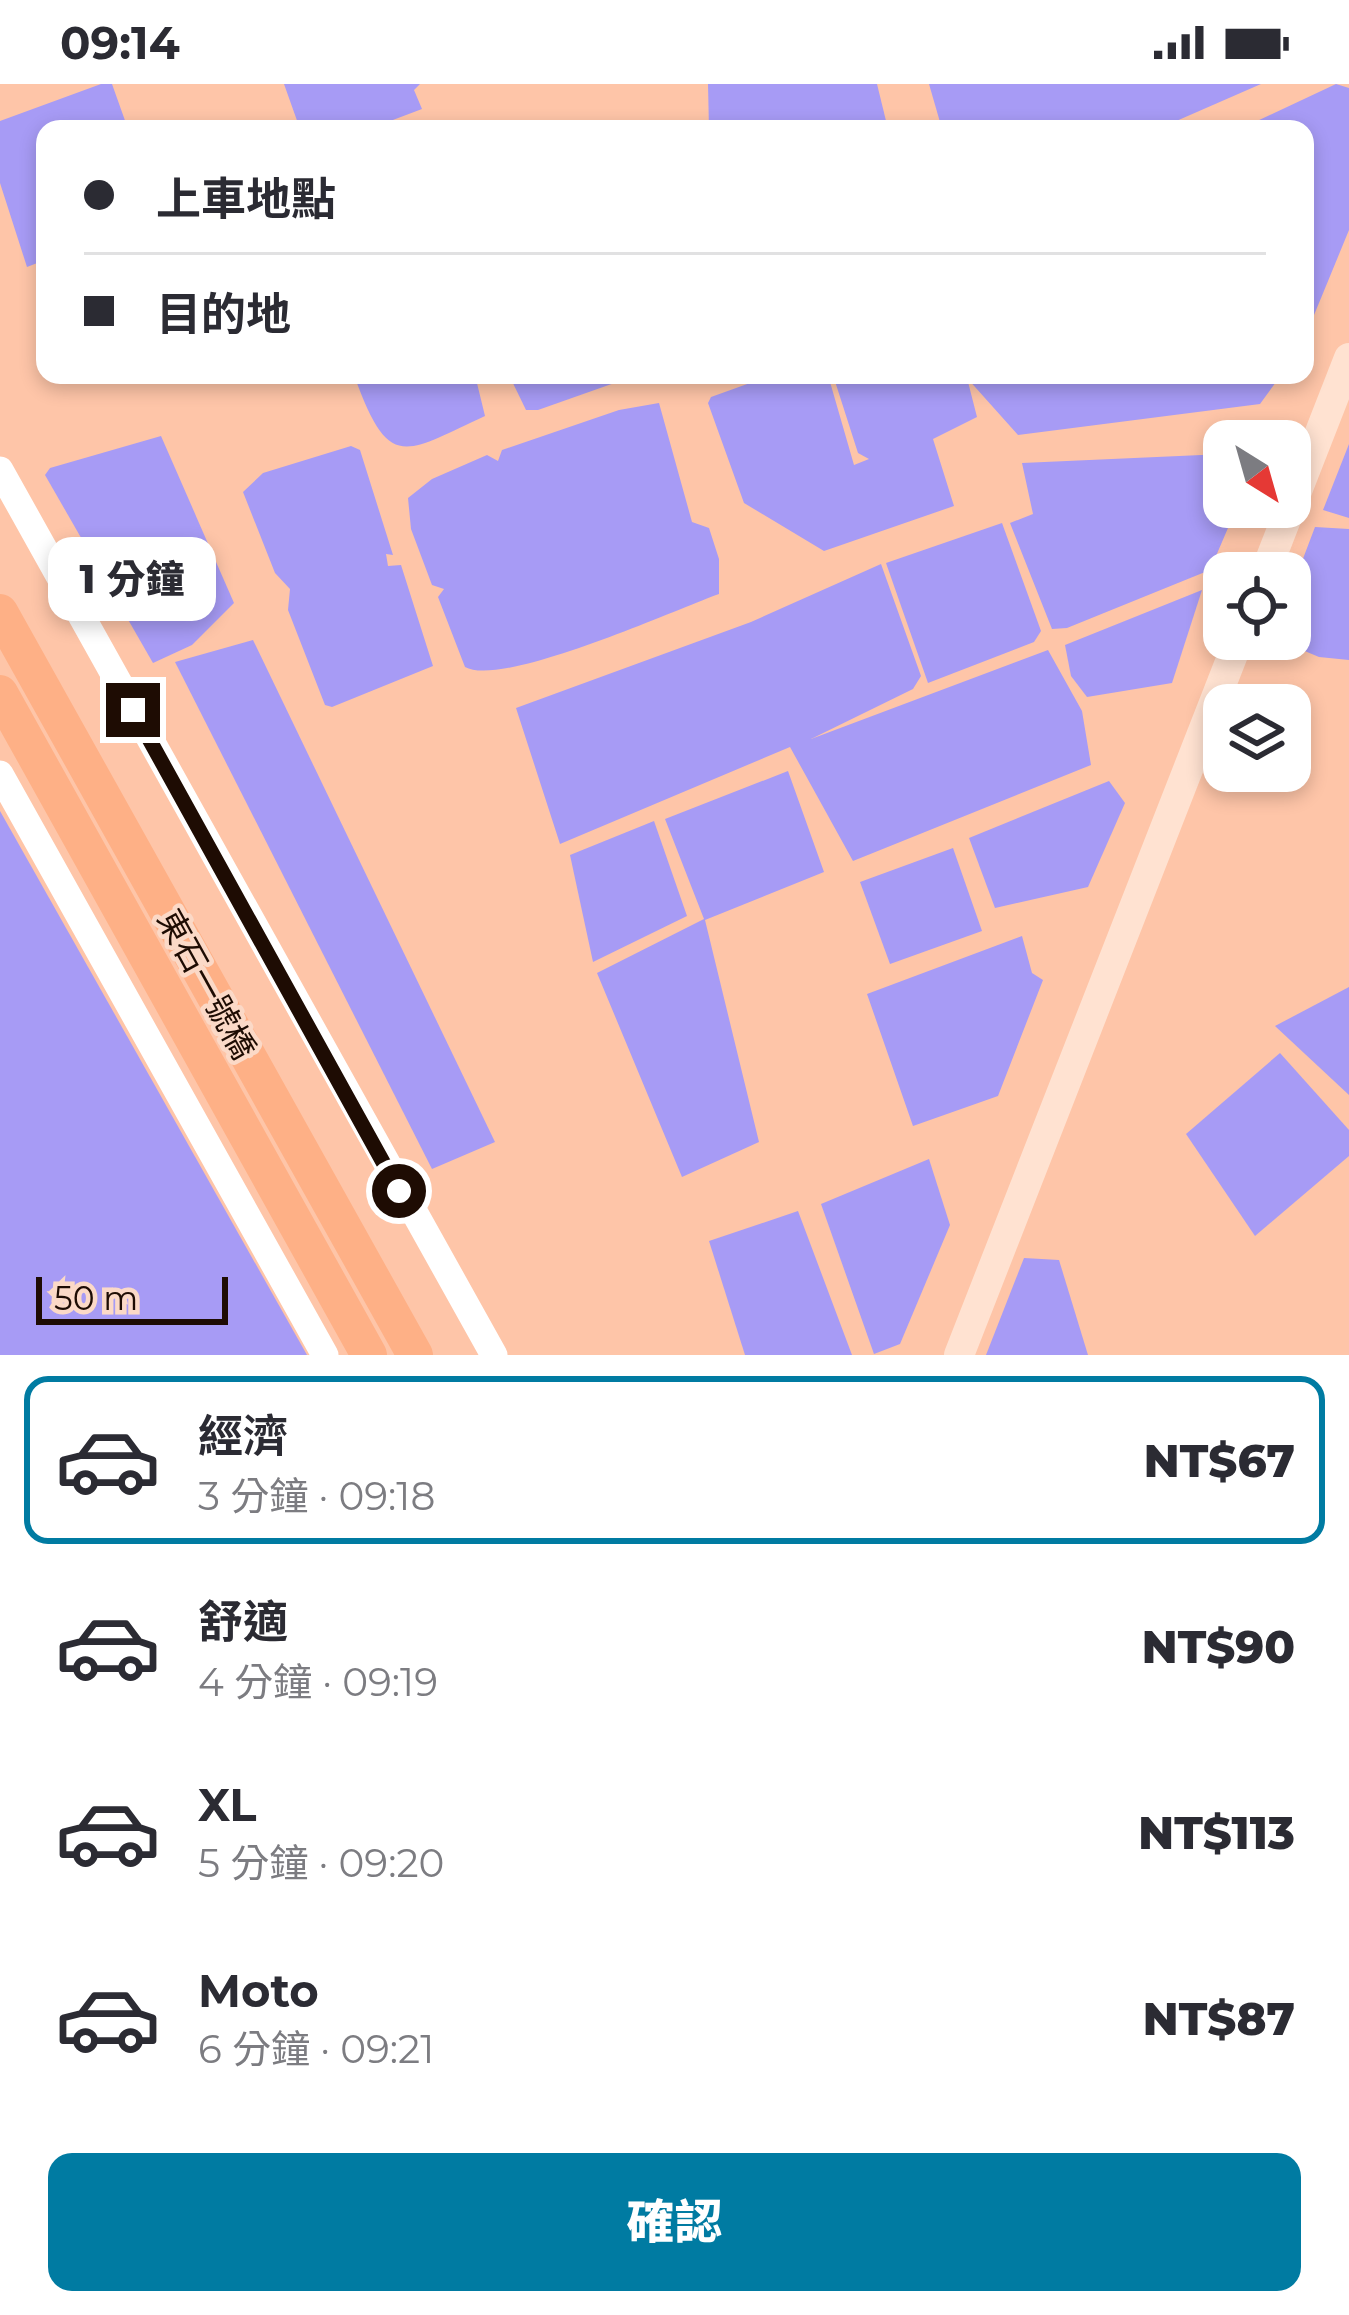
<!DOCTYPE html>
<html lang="zh-TW">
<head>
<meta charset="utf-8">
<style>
  :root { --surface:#fff; --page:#f2f2f3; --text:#2b2b33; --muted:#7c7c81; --line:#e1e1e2; --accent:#007ba2 }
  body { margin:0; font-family:Montserrat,"Noto Sans TC",sans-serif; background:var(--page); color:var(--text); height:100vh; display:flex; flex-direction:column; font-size:45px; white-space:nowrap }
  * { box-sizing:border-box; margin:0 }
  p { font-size:39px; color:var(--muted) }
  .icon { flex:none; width:66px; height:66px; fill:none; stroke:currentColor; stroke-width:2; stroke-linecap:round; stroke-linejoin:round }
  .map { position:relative; height:1271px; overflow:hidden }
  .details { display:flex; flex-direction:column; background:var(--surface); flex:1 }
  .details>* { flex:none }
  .hud { position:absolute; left:36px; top:36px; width:1278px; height:264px; border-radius:24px; box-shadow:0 6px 18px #0003; display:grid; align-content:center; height:264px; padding:0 48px; background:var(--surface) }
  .needle { width:78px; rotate:143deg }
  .tools { position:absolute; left:1203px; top:336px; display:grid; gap:24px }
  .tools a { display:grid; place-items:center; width:108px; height:108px; border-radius:24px; background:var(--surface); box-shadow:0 6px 18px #0003; font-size:60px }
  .scale { position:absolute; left:36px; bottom:30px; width:192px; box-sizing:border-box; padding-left:12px; border:6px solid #1e0c03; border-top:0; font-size:33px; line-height:42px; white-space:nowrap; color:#1e0c03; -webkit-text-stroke:9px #fbd9c7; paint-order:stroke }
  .end { position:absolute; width:54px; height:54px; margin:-27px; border:15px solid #1e0c03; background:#fff; box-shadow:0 0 0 6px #fff }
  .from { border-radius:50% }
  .bubble { position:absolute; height:84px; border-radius:24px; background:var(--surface); box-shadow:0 6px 18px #0003; font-size:39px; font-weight:800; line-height:84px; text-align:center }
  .hud b { display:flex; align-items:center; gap:42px; height:114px; font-size:45px }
  .hud b+b { border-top:3px solid var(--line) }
  .hud i { width:30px; height:30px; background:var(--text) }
  ul { padding:21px 0 0; list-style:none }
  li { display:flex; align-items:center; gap:36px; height:168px; margin:0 24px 18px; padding:0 24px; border:6px solid transparent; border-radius:24px }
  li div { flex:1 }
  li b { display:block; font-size:45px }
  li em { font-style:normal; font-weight:800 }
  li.selected { border-color:var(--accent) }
  li>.icon { width:108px; height:108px; stroke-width:1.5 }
  .cta { display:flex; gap:24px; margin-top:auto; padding:24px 48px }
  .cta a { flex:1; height:138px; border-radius:24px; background:var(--accent); color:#fff; font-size:48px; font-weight:800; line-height:138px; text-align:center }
  .status { display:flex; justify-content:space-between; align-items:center; height:84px; padding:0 60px; background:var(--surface); direction:ltr }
  .status svg { height:33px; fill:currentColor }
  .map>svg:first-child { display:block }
</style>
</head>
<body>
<div class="status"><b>09:14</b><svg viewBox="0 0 49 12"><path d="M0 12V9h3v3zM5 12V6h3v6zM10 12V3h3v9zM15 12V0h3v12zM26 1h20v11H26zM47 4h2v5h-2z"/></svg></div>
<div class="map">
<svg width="1349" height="1271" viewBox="0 0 1349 1271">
  <rect width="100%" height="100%" fill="#fec5a8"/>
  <g fill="#a79bf5">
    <path d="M101,0H112L128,45H45V176L27,183L0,99V37Z"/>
    <path d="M284,0H420L414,6L422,25L369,45H300Z"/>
    <path d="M708,0H877L888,45H709Z"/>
    <path d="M929,0H1261L1158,45H942Z"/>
    <path d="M1336,0L1349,4V146L1305,253V45H1240Z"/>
    <path d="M354,291H475L485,332C403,370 389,388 354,291Z"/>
    <path d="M509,291H637L538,326H526Z"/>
    <path d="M772,291H828L854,381L869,375L858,369L833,291H1281L1260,320L1018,351L967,294L977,333L933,355L954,422L824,467L744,419L708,319L711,313Z"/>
    <path d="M659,319L692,438L709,444L719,475V510C672,527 502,604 465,583L438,513L444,505L432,501L411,445L408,414L432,395L487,371L498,377L502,366L619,326Z"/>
    <path d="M161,352L234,519L192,561L153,579L45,391L50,384Z"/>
    <path d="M1349,360V434L1323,426Z"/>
    <path d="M351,362L360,366L393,471L386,470L388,482L401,481L433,582L332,623L325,621L288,526L290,505L275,489L243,408L263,389Z"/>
    <path d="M1224,370V423H1237L1210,486L1067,544L1052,545L1010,439L1033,430L1022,379Z"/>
    <path d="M1002,439L1041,547L1034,558L928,599L886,479Z"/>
    <path d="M1315,443L1349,445V576L1319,573L1276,555H1290V509Z"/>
    <path d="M881,480L921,592L913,605L811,655L1048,566L1082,627L1091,681L853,777L790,663L560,760L516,624L751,538Z"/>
    <path d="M1202,506L1172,599L1087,613L1071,592L1065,561Z"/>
    <path d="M253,556L495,1058L432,1085L175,578Z"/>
    <path d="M788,687L824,788L705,836L759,1058L682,1093L597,889L704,835L665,735Z"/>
    <path d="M1109,697L1125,719L1088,803L995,824L969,754Z"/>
    <path d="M0,727L307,1271H0Z"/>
    <path d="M654,737L687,832L593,878L570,771Z"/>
    <path d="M953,764L982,847L890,880L860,798Z"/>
    <path d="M1022,852L1032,889L1043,896L998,1012L913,1042L867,910Z"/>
    <path d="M1349,903V1011L1275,942Z"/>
    <path d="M1280,969L1349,1046V1072L1255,1152L1186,1050Z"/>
    <path d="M929,1075L950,1141L900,1260L874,1270L821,1120Z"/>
    <path d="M798,1127L852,1271H745L709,1157Z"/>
    <path d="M1024,1174L1059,1176L1088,1271H986Z"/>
  </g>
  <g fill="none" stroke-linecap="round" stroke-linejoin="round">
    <g stroke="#fff" stroke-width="27">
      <path d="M0,386L494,1271"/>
      <path d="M0,690L325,1271"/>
    </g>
    <g stroke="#ffe2d1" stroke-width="30">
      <path d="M1265,489L1349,274"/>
      <path d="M959,1271L1239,555"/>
    </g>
    <g stroke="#feb086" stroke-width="36">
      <path d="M0,528L415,1271"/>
      <path d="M0,609L369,1271"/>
    </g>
  </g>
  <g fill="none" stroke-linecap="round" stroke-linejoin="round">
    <path stroke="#1e0c03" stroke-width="15" d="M133,626L399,1107"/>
  </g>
  <g text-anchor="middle" stroke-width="9" stroke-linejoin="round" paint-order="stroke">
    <g font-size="33" fill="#1e0c03" stroke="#fbd9c7">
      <text transform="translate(207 900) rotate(61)" y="12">東石一號橋</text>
    </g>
  </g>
</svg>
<div class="tools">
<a><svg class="needle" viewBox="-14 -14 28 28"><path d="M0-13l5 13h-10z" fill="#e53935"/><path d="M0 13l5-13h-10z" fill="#7c7c81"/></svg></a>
<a><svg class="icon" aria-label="locate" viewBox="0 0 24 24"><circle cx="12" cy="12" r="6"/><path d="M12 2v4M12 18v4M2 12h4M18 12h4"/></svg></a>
<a><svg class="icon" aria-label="layers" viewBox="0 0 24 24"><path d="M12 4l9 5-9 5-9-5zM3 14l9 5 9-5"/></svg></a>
</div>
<div class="scale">50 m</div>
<i class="end from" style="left:399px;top:1107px"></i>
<i class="end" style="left:133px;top:626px"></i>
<div class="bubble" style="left:48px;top:453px;width:168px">1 分鐘</div>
<div class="hud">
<b><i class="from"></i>上車地點</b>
<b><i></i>目的地</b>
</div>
</div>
<section class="details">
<ul>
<li class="selected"><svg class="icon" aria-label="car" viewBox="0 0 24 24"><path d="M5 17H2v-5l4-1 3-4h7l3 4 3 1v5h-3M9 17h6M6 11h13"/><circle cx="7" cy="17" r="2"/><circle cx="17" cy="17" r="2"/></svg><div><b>經濟</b><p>3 分鐘 · 09:18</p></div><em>NT$67</em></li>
<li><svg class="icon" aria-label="car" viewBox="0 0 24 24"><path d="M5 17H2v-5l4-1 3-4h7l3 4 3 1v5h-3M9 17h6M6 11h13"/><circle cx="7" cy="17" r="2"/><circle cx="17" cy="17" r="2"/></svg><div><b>舒適</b><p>4 分鐘 · 09:19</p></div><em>NT$90</em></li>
<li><svg class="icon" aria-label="car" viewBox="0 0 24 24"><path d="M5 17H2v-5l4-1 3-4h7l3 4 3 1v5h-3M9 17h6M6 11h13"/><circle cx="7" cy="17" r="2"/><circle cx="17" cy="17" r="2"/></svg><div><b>XL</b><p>5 分鐘 · 09:20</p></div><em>NT$113</em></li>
<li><svg class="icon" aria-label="car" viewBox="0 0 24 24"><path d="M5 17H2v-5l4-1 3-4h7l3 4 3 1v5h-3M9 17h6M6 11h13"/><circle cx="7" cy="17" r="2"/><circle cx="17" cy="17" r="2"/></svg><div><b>Moto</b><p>6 分鐘 · 09:21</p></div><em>NT$87</em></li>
</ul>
<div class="cta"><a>確認</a></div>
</section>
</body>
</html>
